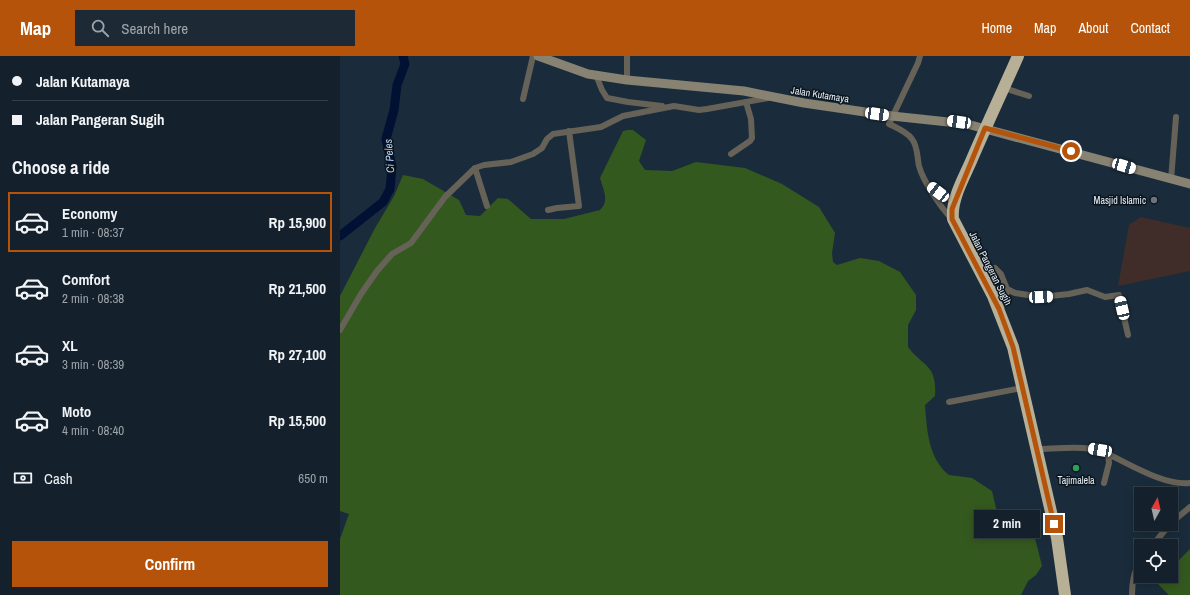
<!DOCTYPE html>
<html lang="en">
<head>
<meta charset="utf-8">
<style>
  :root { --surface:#14212c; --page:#1d2934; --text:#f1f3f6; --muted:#9da3a9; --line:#333e48; --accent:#b45309 }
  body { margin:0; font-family:"Archivo Narrow",sans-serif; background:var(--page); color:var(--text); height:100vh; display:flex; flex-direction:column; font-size:15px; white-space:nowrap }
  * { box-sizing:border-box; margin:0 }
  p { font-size:13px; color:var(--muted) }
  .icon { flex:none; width:22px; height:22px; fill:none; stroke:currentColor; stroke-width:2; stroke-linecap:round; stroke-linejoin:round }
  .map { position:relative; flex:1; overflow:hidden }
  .details { display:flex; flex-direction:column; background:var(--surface); width:340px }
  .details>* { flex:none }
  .banner { display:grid; align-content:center; height:88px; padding:0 12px; background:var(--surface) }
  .needle { width:26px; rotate:8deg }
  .controls { position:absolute; left:794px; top:431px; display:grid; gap:8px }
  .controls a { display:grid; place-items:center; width:44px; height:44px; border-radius:0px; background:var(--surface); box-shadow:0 2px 10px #0003,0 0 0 1px var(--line); font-size:20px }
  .end { position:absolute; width:18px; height:18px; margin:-9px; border:5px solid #b45309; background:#fff; box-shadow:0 0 0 2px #fff }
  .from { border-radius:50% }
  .bubble { position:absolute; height:28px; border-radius:0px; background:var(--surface); box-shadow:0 2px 10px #0003,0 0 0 1px var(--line); font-size:13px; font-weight:800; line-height:28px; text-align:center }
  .car { position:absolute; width:12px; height:24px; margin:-12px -6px; border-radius:5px; box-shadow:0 0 3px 1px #0007; background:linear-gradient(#fff 24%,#345 0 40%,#fff 0 76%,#345 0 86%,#fff 0) }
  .banner b { display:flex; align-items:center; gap:14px; height:38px; font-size:15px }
  .banner b+b { border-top:1px solid var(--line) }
  .banner i { width:10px; height:10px; background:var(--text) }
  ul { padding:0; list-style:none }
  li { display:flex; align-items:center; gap:12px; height:60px; margin:0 8px 6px; padding:0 4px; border:2px solid transparent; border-radius:0px }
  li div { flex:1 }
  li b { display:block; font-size:15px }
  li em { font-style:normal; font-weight:800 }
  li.selected { border-color:var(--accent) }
  li>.icon { width:36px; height:36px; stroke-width:1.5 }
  h2 { padding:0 12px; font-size:18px; line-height:48px }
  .pay { display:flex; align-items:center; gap:10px; height:44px; padding:0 12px; font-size:15px }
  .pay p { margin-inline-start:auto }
  .cta { display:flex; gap:8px; margin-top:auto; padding:8px 12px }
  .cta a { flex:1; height:46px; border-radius:0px; background:var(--accent); color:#fff; font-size:16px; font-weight:800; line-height:46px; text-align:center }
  header { display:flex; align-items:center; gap:24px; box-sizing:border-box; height:56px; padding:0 20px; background:var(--accent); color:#fff }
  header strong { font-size:19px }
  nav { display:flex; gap:22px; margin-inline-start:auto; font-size:14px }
  .search { width:280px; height:36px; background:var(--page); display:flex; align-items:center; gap:10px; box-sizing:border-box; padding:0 14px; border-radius:0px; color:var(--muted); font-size:15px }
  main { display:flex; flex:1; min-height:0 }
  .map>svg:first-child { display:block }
</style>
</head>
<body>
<header>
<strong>Map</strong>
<div class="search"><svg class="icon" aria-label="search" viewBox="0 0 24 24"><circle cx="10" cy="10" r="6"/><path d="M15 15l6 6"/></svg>Search here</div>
<nav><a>Home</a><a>Map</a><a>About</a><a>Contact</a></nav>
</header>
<main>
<section class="details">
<div class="banner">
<b><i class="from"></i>Jalan Kutamaya</b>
<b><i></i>Jalan Pangeran Sugih</b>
</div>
<h2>Choose a ride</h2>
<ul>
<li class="selected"><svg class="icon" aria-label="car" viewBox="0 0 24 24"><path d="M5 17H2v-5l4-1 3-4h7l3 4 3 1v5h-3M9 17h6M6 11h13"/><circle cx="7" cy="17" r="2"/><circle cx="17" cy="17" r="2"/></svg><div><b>Economy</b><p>1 min · 08:37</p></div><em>Rp 15,900</em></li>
<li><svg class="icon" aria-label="car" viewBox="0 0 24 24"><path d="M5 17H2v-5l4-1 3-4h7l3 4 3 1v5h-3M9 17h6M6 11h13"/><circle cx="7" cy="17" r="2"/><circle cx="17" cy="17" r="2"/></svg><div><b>Comfort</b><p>2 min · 08:38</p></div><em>Rp 21,500</em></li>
<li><svg class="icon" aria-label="car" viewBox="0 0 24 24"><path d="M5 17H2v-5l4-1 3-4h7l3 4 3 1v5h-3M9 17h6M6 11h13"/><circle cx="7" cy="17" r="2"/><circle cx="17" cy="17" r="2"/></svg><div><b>XL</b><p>3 min · 08:39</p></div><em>Rp 27,100</em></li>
<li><svg class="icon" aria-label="car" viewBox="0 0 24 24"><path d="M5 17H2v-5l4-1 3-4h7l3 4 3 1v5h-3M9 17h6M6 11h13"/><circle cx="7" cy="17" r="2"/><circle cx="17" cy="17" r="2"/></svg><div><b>Moto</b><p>4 min · 08:40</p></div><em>Rp 15,500</em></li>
</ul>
<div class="pay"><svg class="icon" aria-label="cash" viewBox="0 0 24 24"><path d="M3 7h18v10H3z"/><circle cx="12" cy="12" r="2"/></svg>Cash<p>650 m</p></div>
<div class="cta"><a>Confirm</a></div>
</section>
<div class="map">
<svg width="850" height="539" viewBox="0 0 850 539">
  <rect width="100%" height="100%" fill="#1a2c3b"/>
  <path fill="#402c29" d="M801,161L850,172V215L778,230L789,169Z"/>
  <g fill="#34591f">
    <path d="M288,74H293L306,84L299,105L305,114L332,115L356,106L405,112L442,128L479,151L495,177L492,197L493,206L497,209L520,202L539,205L560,216L576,239V254L568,269V291C584,312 597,308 595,340L585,349C587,374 588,402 609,419L632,422L652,435L660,469L670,475L694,478L702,510L696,519L688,525L681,539H0V483L9,458L0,455V240L34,174L54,140L63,119L83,123L119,144L126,159L140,160L158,142L168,143L191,163H224L260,154C270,145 263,133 260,122L283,75Z"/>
    <path d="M850,493V539H829L817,527L824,520H831V512Z"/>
  </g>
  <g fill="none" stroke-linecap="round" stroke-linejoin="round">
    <path stroke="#001134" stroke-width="9" d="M0,180L43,146L50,133L52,111L46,83L54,54L57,29L65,8L63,0"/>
    <g stroke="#666258" stroke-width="6">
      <path d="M580,0L578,7L549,68C557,72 567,76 572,83C578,91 577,101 579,110C583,125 601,152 612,163"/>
      <path d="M256,19L262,34L267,42L288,46L322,50"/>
      <path d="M287,24V0"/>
      <path d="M664,32L689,40"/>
      <path d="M183,43L193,0"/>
      <path d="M391,98L410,85L412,82L411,63L406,46"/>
      <path d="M135,112L147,150"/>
      <path d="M831,124L836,61"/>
      <path d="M591,131L609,142H616"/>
      <path d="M208,154L217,152L239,150L229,75"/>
      <path d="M655,212L661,218L667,233"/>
      <path d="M659,253L665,247L667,233L675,237L701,241L729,238L747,234L765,241L779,239L788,279"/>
      <path d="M0,274L21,238L37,215L52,198L71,187L105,141L135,112L144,109L171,106L193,98L202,92L207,83L213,78L261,71L283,60L334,50L359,54L367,53L428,42"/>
      <path d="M609,346L682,332"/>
      <path d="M697,393C715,393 753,388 768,398L769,407L764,427"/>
      <path d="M768,398C791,409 825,430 850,427"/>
      <path d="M831,467L850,451"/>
      <path d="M812,490L830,468"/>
      <path d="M792,539C792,528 794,514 801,505"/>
    </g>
    <path stroke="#878271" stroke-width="9" d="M198,0L248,18L287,24L404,35L464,47L552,60L627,68L850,128"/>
    <path stroke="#b8b096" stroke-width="12" d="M678,0C663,34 647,68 632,103C624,122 611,143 613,163L653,240L673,291L717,482L725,539"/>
  </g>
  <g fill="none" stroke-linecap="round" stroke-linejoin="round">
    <path stroke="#b45309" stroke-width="5" d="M714,468L673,291L659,253L612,163V153L645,72L731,95"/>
  </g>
  <circle fill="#6b7280" stroke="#0c141b" stroke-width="1.5" cx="814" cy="144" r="4"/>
  <circle fill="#2e9e5b" stroke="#0c141b" stroke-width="1.5" cx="736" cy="412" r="4"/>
  <g text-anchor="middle" stroke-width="3" stroke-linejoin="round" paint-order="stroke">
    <g font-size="10" fill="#e4eff9" stroke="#0c141b">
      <text transform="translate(480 38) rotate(9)" y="4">Jalan Kutamaya</text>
      <text transform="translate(651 212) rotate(63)" y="4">Jalan Pangeran Sugih</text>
    </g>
    <g font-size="10" fill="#e4eff9" stroke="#0c141b" text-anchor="end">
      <text x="806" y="148">Masjid Islamic</text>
      <text x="736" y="428" text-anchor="middle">Tajimalela</text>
    </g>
    <g font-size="11" font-style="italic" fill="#b7d2f8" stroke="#0c141b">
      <text transform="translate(49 100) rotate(-94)" y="4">Ci Peles</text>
    </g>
  </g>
</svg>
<div class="controls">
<a><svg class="needle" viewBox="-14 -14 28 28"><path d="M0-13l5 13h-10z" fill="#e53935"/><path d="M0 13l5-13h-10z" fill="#9da3a9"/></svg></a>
<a><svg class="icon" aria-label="locate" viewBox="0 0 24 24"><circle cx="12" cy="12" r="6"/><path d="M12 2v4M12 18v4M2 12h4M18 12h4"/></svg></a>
</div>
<i class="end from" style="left:731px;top:95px"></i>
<i class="end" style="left:714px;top:468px"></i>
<div class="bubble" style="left:634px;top:454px;width:66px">2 min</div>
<i class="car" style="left:537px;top:58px;rotate:98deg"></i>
<i class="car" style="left:619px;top:66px;rotate:278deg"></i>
<i class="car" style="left:784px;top:110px;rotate:106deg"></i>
<i class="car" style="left:598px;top:136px;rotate:308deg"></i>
<i class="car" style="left:701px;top:241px;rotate:87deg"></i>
<i class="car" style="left:782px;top:252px;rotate:347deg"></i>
<i class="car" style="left:760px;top:394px;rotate:280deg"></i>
</div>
</main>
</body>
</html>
